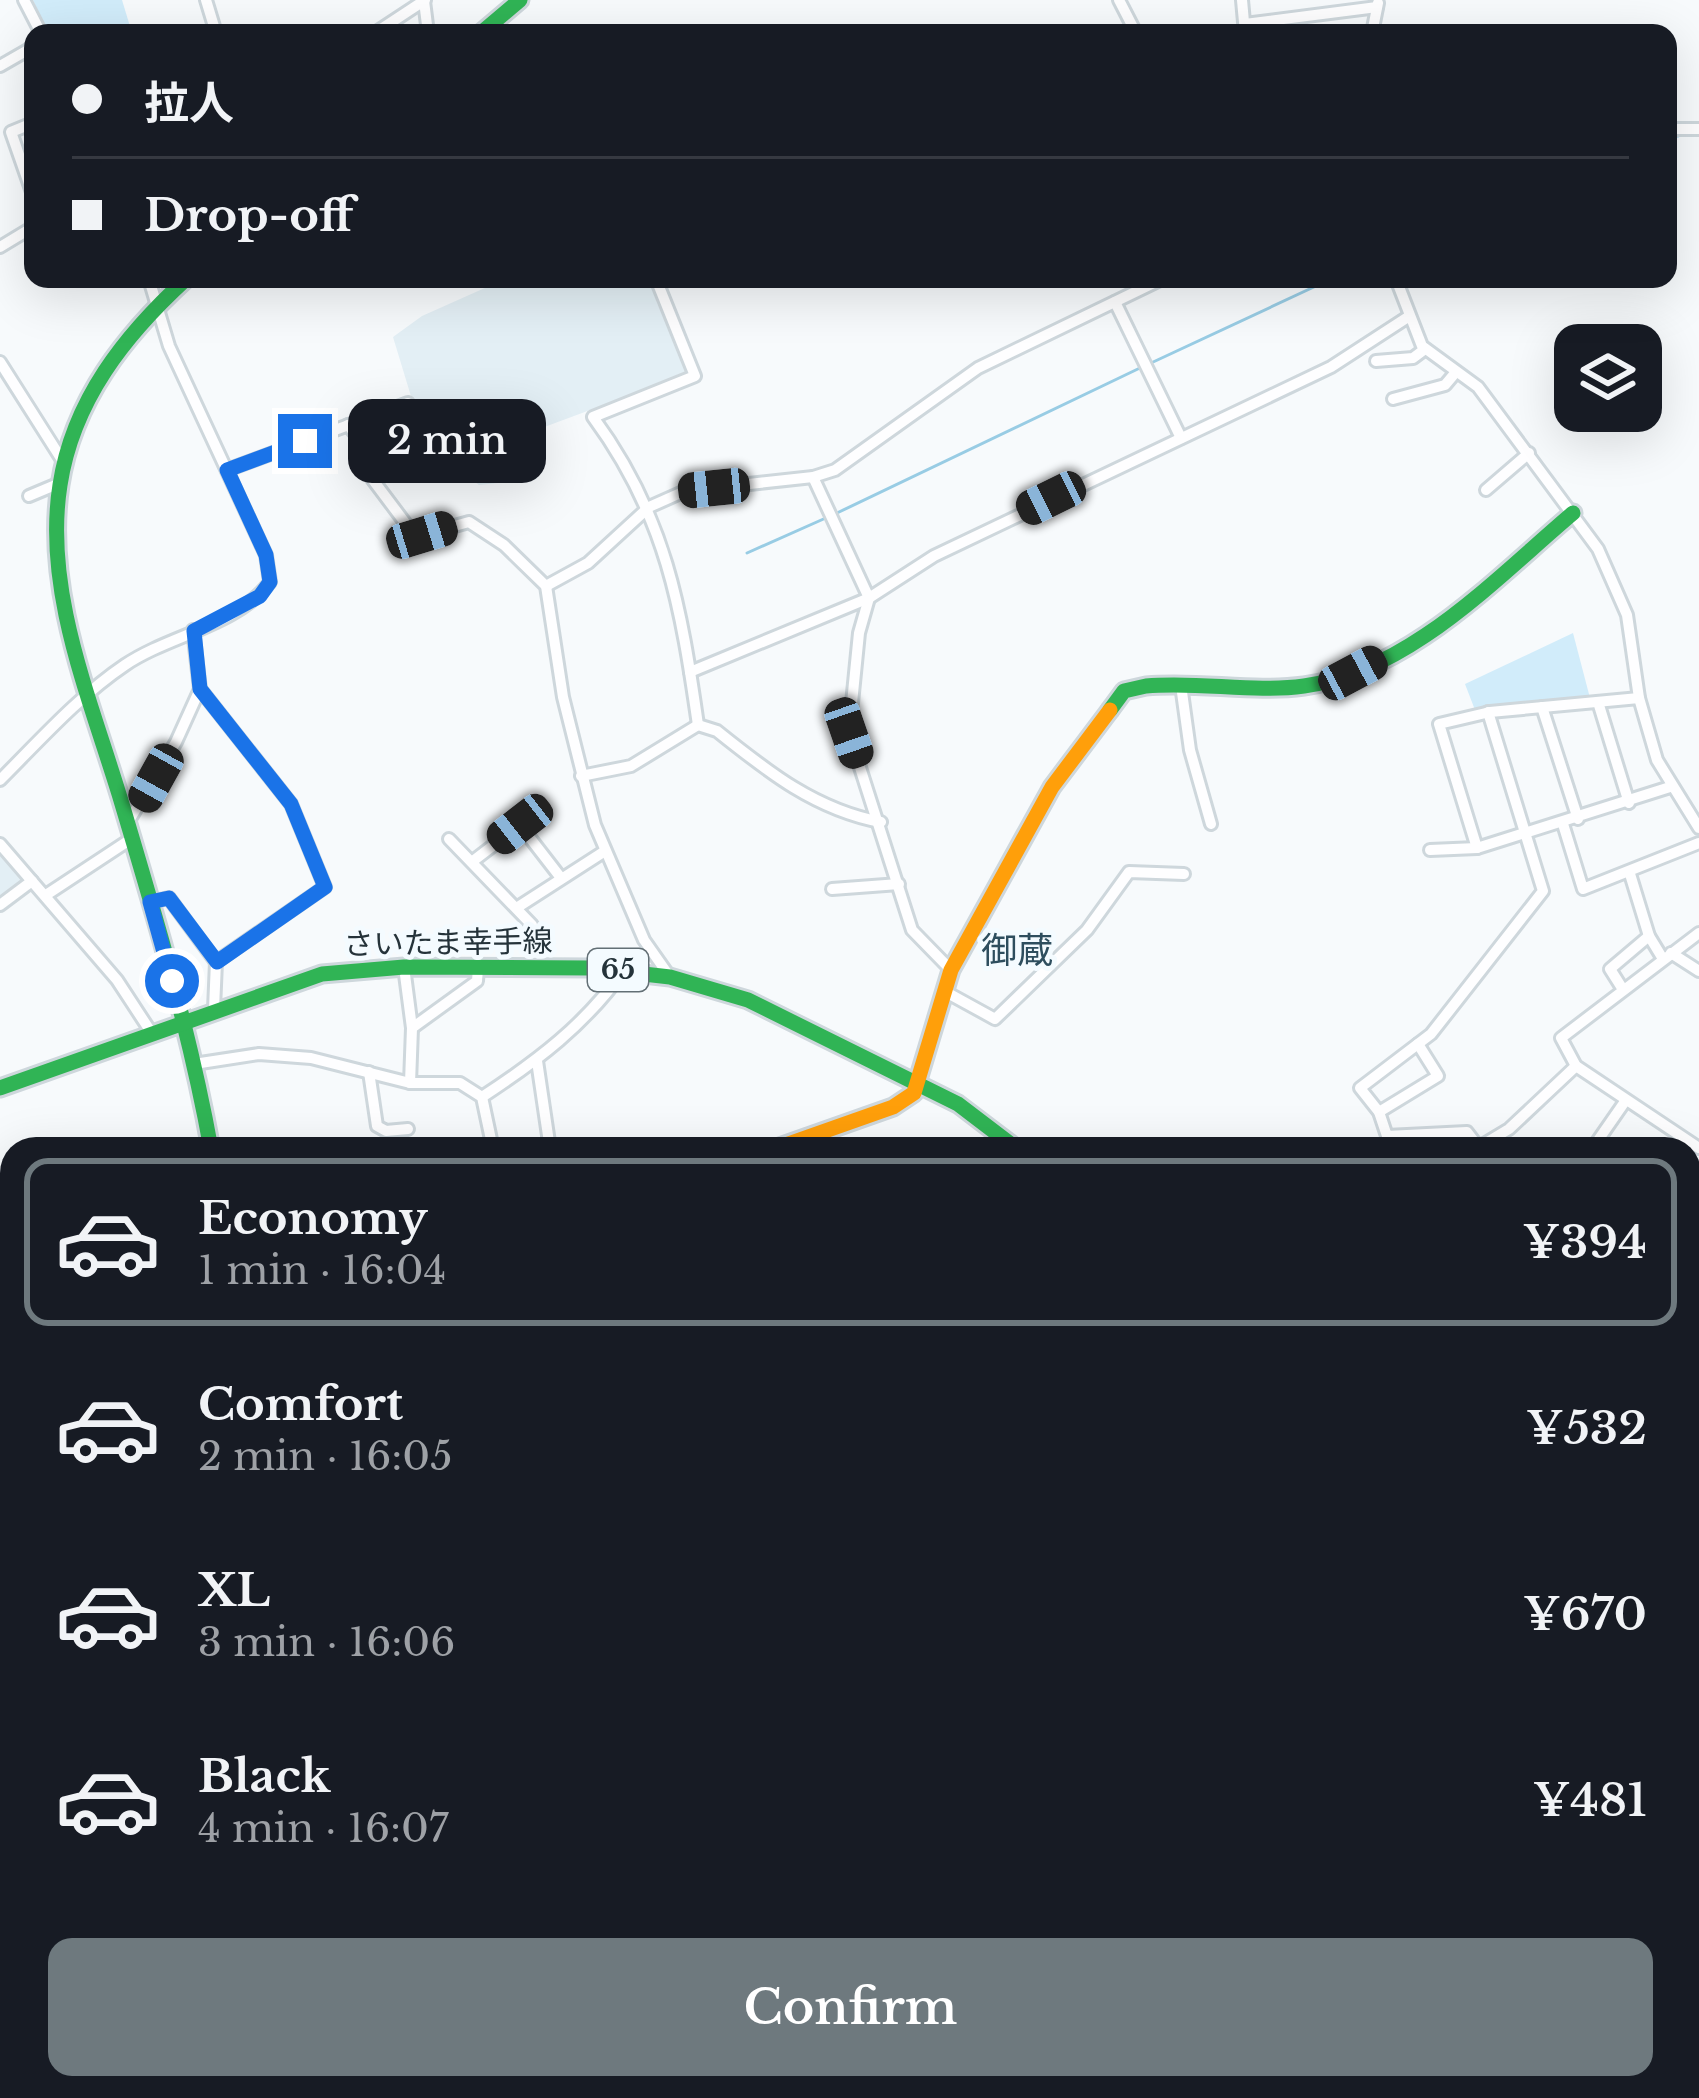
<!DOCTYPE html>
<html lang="en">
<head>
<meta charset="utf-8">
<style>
  :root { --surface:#171b24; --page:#242831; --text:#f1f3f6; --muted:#9ea1a6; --line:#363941; --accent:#6e797e }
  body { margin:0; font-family:"Libre Baskerville","Noto Sans JP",serif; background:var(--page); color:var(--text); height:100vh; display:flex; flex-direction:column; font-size:45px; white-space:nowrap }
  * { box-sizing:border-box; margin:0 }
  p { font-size:39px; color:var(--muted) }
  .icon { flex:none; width:66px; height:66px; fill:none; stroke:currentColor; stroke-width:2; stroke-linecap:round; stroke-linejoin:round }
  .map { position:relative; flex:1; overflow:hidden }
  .panel { position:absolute; left:0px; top:1137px; width:1701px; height:963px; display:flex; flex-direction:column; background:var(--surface); border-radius:36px 36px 0 0; box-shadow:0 12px 48px #0002 }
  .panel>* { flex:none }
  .banner { position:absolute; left:24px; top:24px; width:1653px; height:264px; border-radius:24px; box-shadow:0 12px 48px #0002; display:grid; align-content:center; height:264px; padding:0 48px; background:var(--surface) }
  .fabs { position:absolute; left:1554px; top:324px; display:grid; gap:24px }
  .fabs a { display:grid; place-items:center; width:108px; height:108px; border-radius:24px; background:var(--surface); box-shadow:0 12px 48px #0002; font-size:60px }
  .end { position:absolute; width:54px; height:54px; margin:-27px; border:15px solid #1a73e8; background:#fff; box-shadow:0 0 0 6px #fff }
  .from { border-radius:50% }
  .bubble { position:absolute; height:84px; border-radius:24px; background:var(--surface); box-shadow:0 12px 48px #0002; font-size:39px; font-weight:600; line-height:84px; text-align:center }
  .car { position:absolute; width:36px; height:72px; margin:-36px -18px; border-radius:15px; box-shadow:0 0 9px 3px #0007; background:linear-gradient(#222 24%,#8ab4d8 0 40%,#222 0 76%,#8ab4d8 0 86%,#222 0) }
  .banner b { display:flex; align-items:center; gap:42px; height:114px; font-size:45px }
  .banner b+b { border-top:3px solid var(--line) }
  .banner i { width:30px; height:30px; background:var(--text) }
  ul { padding:21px 0 0; list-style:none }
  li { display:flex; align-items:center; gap:36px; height:168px; margin:0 24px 18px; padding:0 24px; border:6px solid transparent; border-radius:24px }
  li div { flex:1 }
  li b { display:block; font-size:45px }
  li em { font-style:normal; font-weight:600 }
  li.on { border-color:var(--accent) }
  li>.icon { width:108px; height:108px; stroke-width:1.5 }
  .primary-button { display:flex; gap:24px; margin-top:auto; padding:24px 48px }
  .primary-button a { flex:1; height:138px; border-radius:24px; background:var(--accent); color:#fff; font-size:48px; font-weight:600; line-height:138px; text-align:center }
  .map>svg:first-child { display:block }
</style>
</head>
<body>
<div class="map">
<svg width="1699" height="2098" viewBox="0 0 1699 2098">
  <rect width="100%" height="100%" fill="#f7fafc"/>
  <g fill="#e3eff5">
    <path d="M505,279H652L657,303L690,368L687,374L539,429L544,452L535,462L537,479L479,485L466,475L453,441L427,449L393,337L422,316Z"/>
    <path d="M0,851L25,879L0,899Z"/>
    <path d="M0,1801L12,1806V1901L0,1912Z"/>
  </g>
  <g fill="#d1ecfa">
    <path d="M33,0H122L132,33H48Z"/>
    <path d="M1573,633L1590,698L1475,710L1465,684Z"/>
  </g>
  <g fill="#98cce4">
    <path d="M511,447L514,469L474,474L471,452Z"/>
    <path d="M1697,1471L1699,1528L1689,1533V1476Z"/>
    <path d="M1400,2088H1466L1460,2098H1396Z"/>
  </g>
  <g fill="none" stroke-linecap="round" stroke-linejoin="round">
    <g stroke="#98cce4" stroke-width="3">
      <path d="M1668,136H1678"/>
      <path d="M1151,363L1331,279"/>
      <path d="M837,513L1142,367"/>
      <path d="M747,553L828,517"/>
      <path d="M1689,1443L1699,1436"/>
      <path d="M658,2098L667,2088"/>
    </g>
    <g stroke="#ced7dc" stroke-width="16">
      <g id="street">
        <path d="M24,0L41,33"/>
        <path d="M206,0L216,33"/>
        <path d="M1119,0L1136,33"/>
        <path d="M1242,0L1245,33"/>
        <path d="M424,1L428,33"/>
        <path d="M1245,24L1377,7"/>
        <path d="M375,33L425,0"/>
        <path d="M1372,33L1378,3"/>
        <path d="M0,66L33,47"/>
        <path d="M33,123L11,132L33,195"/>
        <path d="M1668,129H1699"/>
        <path d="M0,247L33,227"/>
        <path d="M519,279H522"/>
        <path d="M656,279L695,376L593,417C666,516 681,607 698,725"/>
        <path d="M1396,279L1422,346L1478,387L1598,549L1627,615L1639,698L1657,760L1699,828"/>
        <path d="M1115,302L1181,438"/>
        <path d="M1376,361L1413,358L1425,349"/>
        <path d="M0,362L64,463"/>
        <path d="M1393,399L1445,385L1456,372"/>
        <path d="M348,425L365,446L370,476L412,532L422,535L469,522L504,545L546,586L563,697L595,825L644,940L670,977"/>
        <path d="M227,470L408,403"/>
        <path d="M813,477L869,598L859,633L849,733L912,930L951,970"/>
        <path d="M1486,490L1529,453"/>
        <path d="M29,496L60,483"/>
        <path d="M546,586L588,563L649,507L685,491L813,477L835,470L978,368L1162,279"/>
        <path d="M690,672L869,598L934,556L1331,367L1408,317"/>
        <path d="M1181,685L1190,750L1211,824"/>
        <path d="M200,689L291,804L325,887L216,962L214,1009"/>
        <path d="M1639,698L1490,712L1439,724L1477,848L1670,787"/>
        <path d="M1598,702L1629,803"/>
        <path d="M1542,707L1578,819"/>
        <path d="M698,725L717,731C768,772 816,810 881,822"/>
        <path d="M581,776L631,766L698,725"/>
        <path d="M0,780C39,741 79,696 125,665C169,635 237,626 270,582L266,555L169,346L149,279"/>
        <path d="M127,824L176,742L200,689L193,630"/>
        <path d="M1563,824L1583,889L1699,843"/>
        <path d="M449,839L532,925"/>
        <path d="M0,844L117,980L151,1032"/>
        <path d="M1430,850L1477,848"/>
        <path d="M473,861L520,825L561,878"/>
        <path d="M1630,874L1649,936L1663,959"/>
        <path d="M832,889L899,884"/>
        <path d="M46,895L131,839"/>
        <path d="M150,902L169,898L216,962"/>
        <path d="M0,905L32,881"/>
        <path d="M518,907L605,851"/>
        <path d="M1699,933L1561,1038L1576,1066L1699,1148"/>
        <path d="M1671,953L1699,971"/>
        <path d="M404,967L412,1028L410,1083"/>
        <path d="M1622,988L1610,969L1649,936"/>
        <path d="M944,991L995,1019L1087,930L1129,872L1184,874"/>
        <path d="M412,1028L477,981L478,968"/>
        <path d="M537,1061L550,1149"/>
        <path d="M194,1064L259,1054L311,1058L410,1083H460L482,1097L493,1149"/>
        <path d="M369,1072L377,1126L386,1131L408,1129"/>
        <path d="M482,1097C537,1061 585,1025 624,970"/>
        <path d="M1379,1112L1438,1076L1418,1044"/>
        <path d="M1479,1147L1509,1129L1576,1066"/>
        <path d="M1480,1149L1467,1132L1387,1136L1379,1112L1360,1088L1431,1034L1543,891L1488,712"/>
        <path d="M1592,1149L1626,1100"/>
        <path d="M1689,1232L1699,1204"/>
        <path d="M2,1333L12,1359"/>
        <path d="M0,1437L12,1431"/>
        <path d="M0,1552L12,1584"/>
        <path d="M1689,1579L1699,1572"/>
        <path d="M1689,1644L1699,1641"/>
        <path d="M1689,1666L1699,1696"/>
        <path d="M0,1675L12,1676"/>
        <path d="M1689,1741L1699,1738"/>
        <path d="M0,1761L12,1758"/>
        <path d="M1689,1795L1699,1884"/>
        <path d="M1699,1936V2007"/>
        <path d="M0,1999L12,1994"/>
        <path d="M0,2082L5,2098"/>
        <path d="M190,2088L191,2098"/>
        <path d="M295,2088L296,2098"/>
        <path d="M397,2088L401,2098"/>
        <path d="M1644,2088L1658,2092L1699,2084"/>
        <path d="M32,2098L47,2088"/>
        <path d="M140,2098L141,2088"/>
        <path d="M333,2098L376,2088"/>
        <path d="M497,2098L503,2088"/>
        <path d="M1095,2098L1101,2088"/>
        <path d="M1314,2098L1321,2088"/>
        <path d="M1388,2098L1393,2088"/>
        <path d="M1464,2098L1470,2088"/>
      </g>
    </g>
    <g stroke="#ced7dc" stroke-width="21">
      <g id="fast">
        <path d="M481,33L520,0"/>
        <path d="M186,279C125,335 73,400 60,485C43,592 92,703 122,804C156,918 190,1032 211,1149"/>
        <path d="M1110,710L1124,691L1146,686C1199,681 1252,693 1304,686C1409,672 1496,578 1573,513"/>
        <path d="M0,1088L322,974L404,967L591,968L670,977L748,1000L958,1104L1017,1149"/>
        <path d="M1689,1393L1699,1396"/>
        <path d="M215,2088L217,2098"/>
        <path d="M1046,2098L1052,2088"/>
      </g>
    </g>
    <g stroke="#ced7dc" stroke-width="21">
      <g id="slow">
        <path d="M774,1149L893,1107L914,1093L951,970L1052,787L1110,710"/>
        <path d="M1689,1456L1699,1450"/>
        <path d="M674,2098L681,2088"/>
      </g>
    </g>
    <use href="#street" stroke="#fefeff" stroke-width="10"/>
    <use href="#fast" stroke="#30b455" stroke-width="15"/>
    <use href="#slow" stroke="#ff9f0a" stroke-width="15"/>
  </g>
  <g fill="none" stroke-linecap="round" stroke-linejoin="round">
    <path stroke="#1a73e8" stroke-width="15" d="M172,981L150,902L169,898L217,962L325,887L291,804L200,689L194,631L260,596L270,582L266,555L227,470L305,441"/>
  </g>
  <g text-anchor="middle" stroke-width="10" stroke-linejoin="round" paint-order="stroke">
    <rect fill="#f4fbff" stroke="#636f75" stroke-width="3" x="588" y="949" width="60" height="42" rx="9"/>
    <g font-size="27" font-weight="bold" fill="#25333a">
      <text x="618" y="979">65</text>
    </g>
    <g font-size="30" fill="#25333a" stroke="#f4fbff">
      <text transform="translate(448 943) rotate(-1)" y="10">さいたま幸手線</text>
    </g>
    <g font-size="36" fill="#2e4e5e" stroke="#f4fbff">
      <text x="1017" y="963">御蔵</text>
    </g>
  </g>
</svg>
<div class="fabs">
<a><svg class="icon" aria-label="layers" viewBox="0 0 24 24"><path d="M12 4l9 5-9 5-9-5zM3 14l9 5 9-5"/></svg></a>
</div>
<i class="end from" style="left:172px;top:981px"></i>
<i class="end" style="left:305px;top:441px"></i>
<div class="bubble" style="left:348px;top:399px;width:198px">2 min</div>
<i class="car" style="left:714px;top:488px;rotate:264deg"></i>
<i class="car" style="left:1051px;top:498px;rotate:244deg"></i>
<i class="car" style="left:422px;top:535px;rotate:73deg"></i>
<i class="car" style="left:1353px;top:673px;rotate:62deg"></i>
<i class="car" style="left:849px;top:733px;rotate:161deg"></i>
<i class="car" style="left:156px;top:778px;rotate:209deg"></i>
<i class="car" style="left:520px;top:824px;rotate:232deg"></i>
<div class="banner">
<b><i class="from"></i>拉人</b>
<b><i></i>Drop-off</b>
</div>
<section class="panel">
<ul>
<li class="on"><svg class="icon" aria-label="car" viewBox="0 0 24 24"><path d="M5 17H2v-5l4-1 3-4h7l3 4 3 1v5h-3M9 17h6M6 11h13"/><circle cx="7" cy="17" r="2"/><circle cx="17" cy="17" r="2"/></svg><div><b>Economy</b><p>1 min · 16:04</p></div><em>¥394</em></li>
<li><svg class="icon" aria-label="car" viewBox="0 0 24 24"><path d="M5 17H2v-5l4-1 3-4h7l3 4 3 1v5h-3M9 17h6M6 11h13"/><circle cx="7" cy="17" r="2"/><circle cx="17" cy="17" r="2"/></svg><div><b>Comfort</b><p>2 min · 16:05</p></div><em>¥532</em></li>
<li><svg class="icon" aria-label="car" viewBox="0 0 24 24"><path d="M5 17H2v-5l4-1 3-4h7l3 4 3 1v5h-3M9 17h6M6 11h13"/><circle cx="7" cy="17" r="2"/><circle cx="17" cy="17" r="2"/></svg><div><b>XL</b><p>3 min · 16:06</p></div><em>¥670</em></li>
<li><svg class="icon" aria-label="car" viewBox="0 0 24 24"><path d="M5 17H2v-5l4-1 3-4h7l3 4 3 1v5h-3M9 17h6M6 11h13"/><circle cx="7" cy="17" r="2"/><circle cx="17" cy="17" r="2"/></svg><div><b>Black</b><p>4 min · 16:07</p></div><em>¥481</em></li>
</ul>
<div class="primary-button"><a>Confirm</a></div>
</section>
</div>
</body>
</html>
